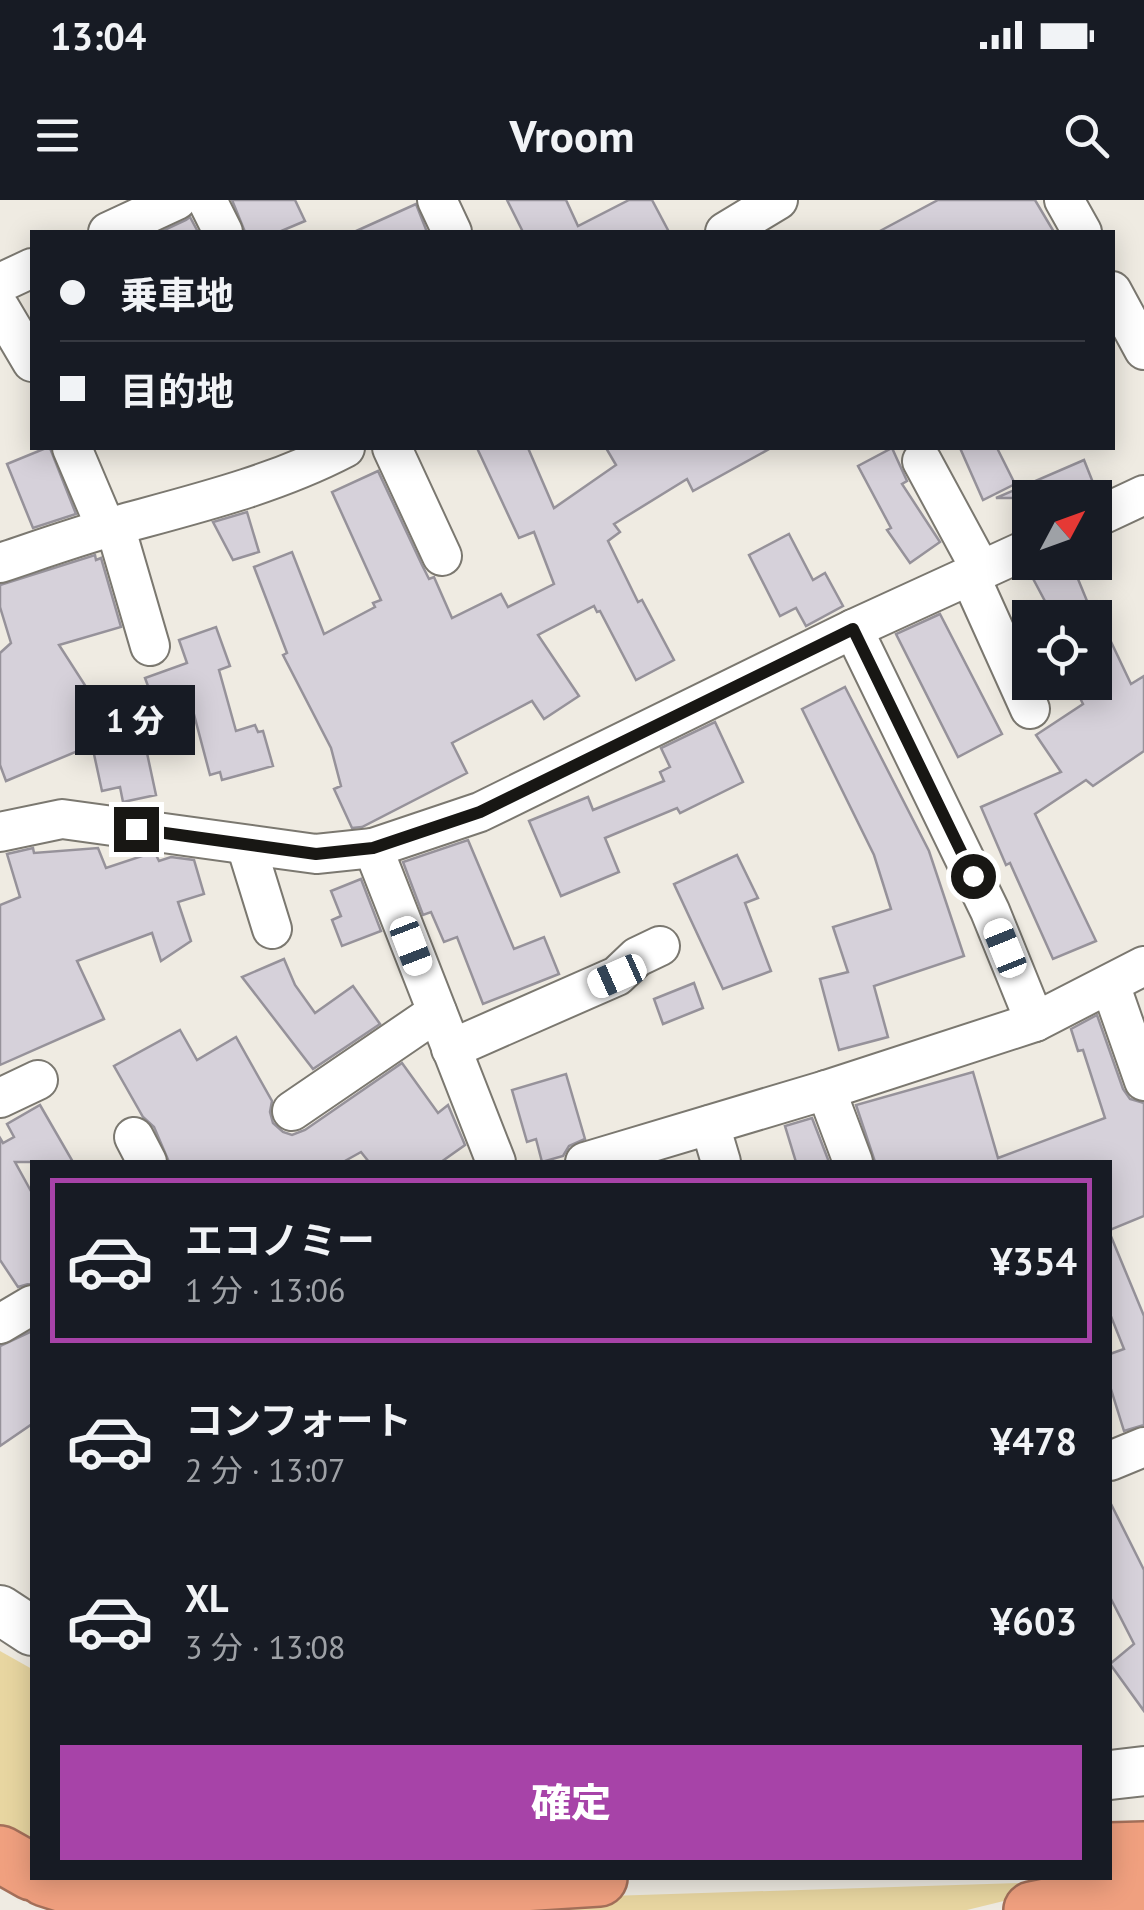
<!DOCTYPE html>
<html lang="ja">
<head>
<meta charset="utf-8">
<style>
  :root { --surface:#171b24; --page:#20242c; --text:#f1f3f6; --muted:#9ea1a6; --line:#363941; --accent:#a743a8 }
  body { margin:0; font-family:"PT Sans","Noto Sans JP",sans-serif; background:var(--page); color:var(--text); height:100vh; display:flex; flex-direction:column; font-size:38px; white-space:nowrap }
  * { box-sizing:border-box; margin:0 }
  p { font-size:32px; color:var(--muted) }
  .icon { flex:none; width:55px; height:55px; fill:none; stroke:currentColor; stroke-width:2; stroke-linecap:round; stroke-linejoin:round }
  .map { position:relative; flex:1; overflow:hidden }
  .side { position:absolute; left:30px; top:960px; width:1082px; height:720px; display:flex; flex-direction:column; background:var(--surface); border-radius:0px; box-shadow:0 5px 25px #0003 }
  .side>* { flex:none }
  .guide { position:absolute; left:30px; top:30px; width:1085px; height:220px; border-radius:0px; box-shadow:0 5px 25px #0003; display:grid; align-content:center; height:220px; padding:0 30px; background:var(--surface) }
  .needle { width:65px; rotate:49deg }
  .buttons { position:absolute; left:1012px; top:280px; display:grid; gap:20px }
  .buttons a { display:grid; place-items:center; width:100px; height:100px; border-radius:0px; background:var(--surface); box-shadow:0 5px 25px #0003; font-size:50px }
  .end { position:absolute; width:45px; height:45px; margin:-22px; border:12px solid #181714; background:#fff; box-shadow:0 0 0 5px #fff }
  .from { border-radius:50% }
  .bubble { position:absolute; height:70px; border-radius:0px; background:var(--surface); box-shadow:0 5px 25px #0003; font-size:32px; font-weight:800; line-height:70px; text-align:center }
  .car { position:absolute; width:30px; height:60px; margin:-30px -15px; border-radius:12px; box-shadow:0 0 8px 2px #0007; background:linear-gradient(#fff 24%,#345 0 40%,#fff 0 76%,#345 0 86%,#fff 0) }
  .guide b { display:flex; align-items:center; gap:35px; height:95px; font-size:38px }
  .guide b+b { border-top:2px solid var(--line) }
  .guide i { width:25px; height:25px; background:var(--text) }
  ul { padding:18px 0 0; list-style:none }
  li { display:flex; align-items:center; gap:30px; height:165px; margin:0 20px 15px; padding:0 10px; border:5px solid transparent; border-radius:0px }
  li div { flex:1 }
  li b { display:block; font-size:38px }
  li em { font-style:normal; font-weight:800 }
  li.selected { border-color:var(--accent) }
  li>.icon { width:90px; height:90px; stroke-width:1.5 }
  .primary-button { display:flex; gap:20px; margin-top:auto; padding:20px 30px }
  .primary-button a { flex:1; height:115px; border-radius:0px; background:var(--accent); color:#fff; font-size:40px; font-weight:800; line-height:115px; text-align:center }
  .status { display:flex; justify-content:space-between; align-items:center; height:70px; padding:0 50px; background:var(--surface); direction:ltr }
  .status svg { height:28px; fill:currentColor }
  header { display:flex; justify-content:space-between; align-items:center; height:130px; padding:0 30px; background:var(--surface); font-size:45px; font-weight:800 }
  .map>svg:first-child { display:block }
</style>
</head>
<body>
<div class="status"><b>13:04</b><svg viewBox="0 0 49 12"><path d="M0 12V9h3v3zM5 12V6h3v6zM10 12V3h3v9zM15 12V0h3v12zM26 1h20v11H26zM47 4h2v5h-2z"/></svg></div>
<header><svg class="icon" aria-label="menu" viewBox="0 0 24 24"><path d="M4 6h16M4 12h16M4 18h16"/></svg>Vroom<svg class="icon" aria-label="search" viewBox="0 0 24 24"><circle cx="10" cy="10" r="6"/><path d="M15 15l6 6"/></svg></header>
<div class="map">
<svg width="1144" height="1710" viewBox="0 0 1144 1710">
  <rect width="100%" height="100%" fill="#efebe2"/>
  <g fill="#e8d6a1">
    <path d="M0,1451L32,1469V1650L0,1624Z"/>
    <path d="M1085,1681L967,1710H514L609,1696Z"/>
  </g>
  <g fill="#d6d1da" stroke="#96929a" stroke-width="2.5">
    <path d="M232,0H295L305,21L279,32H245Z"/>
    <path d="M507,0H566L578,26L629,0H652L669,32H523Z"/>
    <path d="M938,0H1035L1054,32H878Z"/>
    <path d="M416,4L427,32H354Z"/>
    <path d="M190,17L198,32H160L186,20Z"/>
    <path d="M46,248H50L76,314L33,328L7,264Z"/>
    <path d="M477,248H528L554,308L616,265L606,248H771L693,291L687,279L614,324L620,332L608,341L638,402L642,400L674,460L636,480L600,411L597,412L594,406L538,435L579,496L544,519L532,501L452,543L467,573L362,627L352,628L334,589L341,586L331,548L283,455L287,453L254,367L292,352L324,434L375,407L373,403L381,400L332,292L378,271L422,365L429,379L434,377L452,418L501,394L508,407L554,384L534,332L519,338Z"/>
    <path d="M892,248L907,281L902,284L940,342L910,363L887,330L891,328L858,266Z"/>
    <path d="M960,248H997L1015,284L983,300Z"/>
    <path d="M1084,260L1096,290L1079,298H996Z"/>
    <path d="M247,312L259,352L233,360L213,322Z"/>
    <path d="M789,334L813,380L825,373L843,406L806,426L796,408L780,416L749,355Z"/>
    <path d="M95,355L96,360L101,358L121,427L59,445L97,504L148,486L145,478L187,463L179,440L216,427L230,466L219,470L236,531L255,525L258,532L263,531L273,566L222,580L220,572L210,575L192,507L141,525L156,595L123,602L120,587L102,591L92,545L6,581L0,565V453L11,443L0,407V385Z"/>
    <path d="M1047,362H1071L1094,418H1054L1030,373Z"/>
    <path d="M1095,408L1131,484L1144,476V551L1093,586L1086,580L1035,614L1096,741L1053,759L1010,663L1006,665L981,607L1061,572L1036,535L1083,504L1072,482H1095Z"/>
    <path d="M940,414L1002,534L958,557L896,434Z"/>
    <path d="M845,487L929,651L964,756L874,786L888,837L839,850L820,779L848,772L833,727L891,709L874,655L802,509Z"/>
    <path d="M715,522L743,582L680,613L677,608L605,638L619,672L561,696L529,621L588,597L593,610L664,581L660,572L670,567L661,548Z"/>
    <path d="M468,640L514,749L544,737L559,774L483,804L457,737L444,742L431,712L423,715L403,662Z"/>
    <path d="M33,648L34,653L98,648L106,668L148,654L156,655L159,661L171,657L194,660L204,694L178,702L191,741L161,761L152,733L77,761L104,819L0,865V705L20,697L7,654Z"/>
    <path d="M737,655L758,698L745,703L771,771L723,789L674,684Z"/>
    <path d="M361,679L381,731L342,746L332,720L341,716L331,691Z"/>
    <path d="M284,759L295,785L315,813L353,786L380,824L313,869L242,777Z"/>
    <path d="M694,783L703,808L663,824L654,799Z"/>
    <path d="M1097,815L1123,889L1130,899L1144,903V1016L1110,1030V962H875L856,905L973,872L998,958L1105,918L1083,850L1078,851L1071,829Z"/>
    <path d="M180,830L197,860L236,837L272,901L270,912L273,923L283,932L292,935L305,930L402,863L438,913L448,905L465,945L441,962H369L361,952L343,962H169L154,927L143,917L114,866Z"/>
    <path d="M566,874L585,939L569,946L563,956L542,962L536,939L527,942L512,890Z"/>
    <path d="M40,905L73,962H15L32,993V1083L18,1087L0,1060V938L3,943L14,937L7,924Z"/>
    <path d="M812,918L829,962H796L785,926Z"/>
    <path d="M1110,1034L1144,1116V1225L1124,1231L1110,1186V1154L1124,1149L1110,1114Z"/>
    <path d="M32,1131V1224L0,1246V1146Z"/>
    <path d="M1110,1302L1144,1370V1511L1110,1464L1134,1444L1110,1397Z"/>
  </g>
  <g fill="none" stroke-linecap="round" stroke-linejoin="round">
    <g stroke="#7b7870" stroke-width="42">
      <g id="minor">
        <path d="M207,0L223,32"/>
        <path d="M437,0L452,32"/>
        <path d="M1064,0L1082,32"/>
        <path d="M108,32L177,0"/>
        <path d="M725,32L778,0"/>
        <path d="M0,83L32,68"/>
        <path d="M1112,91L1144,150"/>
        <path d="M0,108L32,162"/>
        <path d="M72,248L106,328"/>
        <path d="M392,248L442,356"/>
        <path d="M922,261L981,370"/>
        <path d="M1095,318L1144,295"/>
        <path d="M115,326L150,446"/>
        <path d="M0,363C39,350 78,336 118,325C195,304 274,285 345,248"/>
        <path d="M970,376L1030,509"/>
        <path d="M853,429L990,711L1035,822L1144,766"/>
        <path d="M0,632L62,619L316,654L373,648L480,612L853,429L1030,348"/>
        <path d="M246,645L272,729"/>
        <path d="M373,648L496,962"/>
        <path d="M1110,784L1144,881"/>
        <path d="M451,849L617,776L637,757L660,746"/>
        <path d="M826,890L853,962"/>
        <path d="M0,898L38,880"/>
        <path d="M292,911L437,812"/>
        <path d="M710,925L721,962"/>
        <path d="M134,937L147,962"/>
        <path d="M585,962L826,890L1035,822"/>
        <path d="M0,1124L32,1105"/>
        <path d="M1110,1261L1144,1247"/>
      </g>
    </g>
    <g stroke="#7b7870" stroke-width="52">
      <g id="tertiary">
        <path d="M0,1410L32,1431"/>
        <path d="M1110,1575L1144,1571"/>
      </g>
    </g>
    <g stroke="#a4705a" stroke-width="60">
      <g id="motorway">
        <path d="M1110,1651L1144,1650"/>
        <path d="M0,1654L32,1672"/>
        <path d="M45,1678L83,1690L124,1698L413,1690L599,1678"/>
        <path d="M1032,1710L1144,1687"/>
      </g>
    </g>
    <use href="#minor" stroke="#fff" stroke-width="38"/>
    <use href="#tertiary" stroke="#fff" stroke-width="48"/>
    <use href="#motorway" stroke="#f0a07f" stroke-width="55"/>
  </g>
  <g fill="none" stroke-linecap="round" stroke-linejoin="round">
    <path stroke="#181714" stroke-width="12" d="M136,629L316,654L373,648L480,612L853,429L973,676"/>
  </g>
</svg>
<div class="buttons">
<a><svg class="needle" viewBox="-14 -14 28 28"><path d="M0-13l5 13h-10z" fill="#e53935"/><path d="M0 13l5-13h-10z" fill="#9ea1a6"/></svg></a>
<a><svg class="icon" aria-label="locate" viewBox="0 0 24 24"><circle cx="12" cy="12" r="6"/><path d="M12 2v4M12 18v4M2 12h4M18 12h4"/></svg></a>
</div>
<i class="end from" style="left:973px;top:676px"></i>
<i class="end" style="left:136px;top:629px"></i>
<div class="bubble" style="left:75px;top:485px;width:120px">1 分</div>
<i class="car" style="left:411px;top:746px;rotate:159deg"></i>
<i class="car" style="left:1005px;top:748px;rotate:338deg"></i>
<i class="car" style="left:617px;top:776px;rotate:246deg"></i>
<div class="guide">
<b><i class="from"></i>乗車地</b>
<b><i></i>目的地</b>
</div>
<section class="side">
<ul>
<li class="selected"><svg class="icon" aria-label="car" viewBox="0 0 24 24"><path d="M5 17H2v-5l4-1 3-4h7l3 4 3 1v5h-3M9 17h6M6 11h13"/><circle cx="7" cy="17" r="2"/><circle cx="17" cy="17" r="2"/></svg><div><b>エコノミー</b><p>1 分 · 13:06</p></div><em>¥354</em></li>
<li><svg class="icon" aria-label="car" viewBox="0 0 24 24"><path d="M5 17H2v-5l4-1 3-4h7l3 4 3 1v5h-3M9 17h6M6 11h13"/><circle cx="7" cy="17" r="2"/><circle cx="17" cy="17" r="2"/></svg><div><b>コンフォート</b><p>2 分 · 13:07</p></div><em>¥478</em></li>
<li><svg class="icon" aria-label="car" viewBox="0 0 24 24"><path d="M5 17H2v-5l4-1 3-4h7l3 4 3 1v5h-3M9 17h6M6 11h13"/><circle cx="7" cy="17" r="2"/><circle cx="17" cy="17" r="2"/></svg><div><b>XL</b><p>3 分 · 13:08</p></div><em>¥603</em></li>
</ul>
<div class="primary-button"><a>確定</a></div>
</section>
</div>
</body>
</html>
